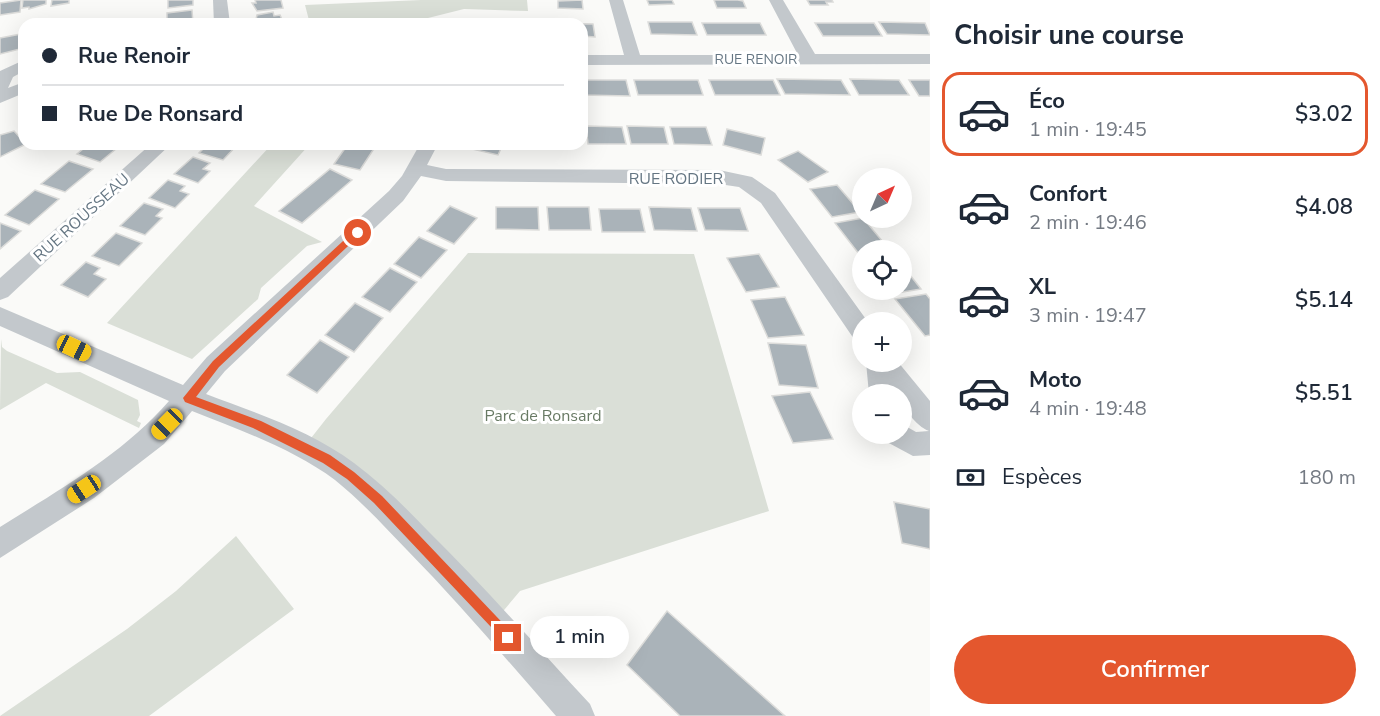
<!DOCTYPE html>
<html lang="fr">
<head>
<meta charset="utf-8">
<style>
  :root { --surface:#fff; --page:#f6f6f7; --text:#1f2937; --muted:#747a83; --line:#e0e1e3; --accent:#e4572e }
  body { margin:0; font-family:"Nunito Sans",sans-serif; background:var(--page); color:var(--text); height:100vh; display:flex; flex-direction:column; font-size:22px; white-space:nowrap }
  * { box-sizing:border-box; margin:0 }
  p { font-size:20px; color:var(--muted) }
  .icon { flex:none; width:33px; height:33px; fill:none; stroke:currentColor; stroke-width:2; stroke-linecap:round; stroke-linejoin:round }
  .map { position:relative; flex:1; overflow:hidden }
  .drawer { display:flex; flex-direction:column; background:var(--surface); width:450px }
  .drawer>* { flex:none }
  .hud { position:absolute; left:18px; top:18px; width:570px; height:132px; border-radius:18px; box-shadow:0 6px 24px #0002; display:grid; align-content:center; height:132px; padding:0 24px; background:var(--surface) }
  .needle { width:39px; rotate:44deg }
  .fabs { position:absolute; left:852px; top:168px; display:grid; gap:12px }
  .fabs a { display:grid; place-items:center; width:60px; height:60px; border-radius:50%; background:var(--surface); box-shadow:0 6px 24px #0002; font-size:30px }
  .end { position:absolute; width:27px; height:27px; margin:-14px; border:8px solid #e4572e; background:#fff; box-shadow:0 0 0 3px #fff }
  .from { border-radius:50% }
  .bubble { position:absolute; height:42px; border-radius:21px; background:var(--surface); box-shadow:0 6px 24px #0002; font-size:20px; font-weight:600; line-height:42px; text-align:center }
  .car { position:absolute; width:18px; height:36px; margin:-18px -9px; border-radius:8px; box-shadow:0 0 4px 2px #0007; background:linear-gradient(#f5c518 24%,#345 0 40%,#f5c518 0 76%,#345 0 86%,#f5c518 0) }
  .hud b { display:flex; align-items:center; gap:21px; height:57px; font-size:22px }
  .hud b+b { border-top:2px solid var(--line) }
  .hud i { width:15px; height:15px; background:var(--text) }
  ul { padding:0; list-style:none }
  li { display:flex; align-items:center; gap:18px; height:84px; margin:0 12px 9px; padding:0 12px; border:3px solid transparent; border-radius:18px }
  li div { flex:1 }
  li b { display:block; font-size:22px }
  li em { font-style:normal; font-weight:600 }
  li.current { border-color:var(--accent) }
  li>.icon { width:54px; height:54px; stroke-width:1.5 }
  h2 { padding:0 24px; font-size:27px; line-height:72px }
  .pay { display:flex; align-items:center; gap:15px; height:66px; padding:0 24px; font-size:22px }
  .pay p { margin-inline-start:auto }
  .button { display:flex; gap:12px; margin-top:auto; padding:12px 24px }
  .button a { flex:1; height:69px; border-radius:36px; background:var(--accent); color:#fff; font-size:24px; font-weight:600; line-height:69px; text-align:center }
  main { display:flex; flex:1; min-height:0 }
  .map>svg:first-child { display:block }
</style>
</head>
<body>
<main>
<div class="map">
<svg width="930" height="716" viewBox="0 0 930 716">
  <rect width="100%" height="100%" fill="#fafaf8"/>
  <g fill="#dadfd7">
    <path d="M421,0H527L528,11L464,9L404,24H310L305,5Z"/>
    <path d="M272,144H310L254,206L322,242L307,246L261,288L258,299L192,359L107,323Z"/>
    <path d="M468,253L694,254L769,511L520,591L494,622L304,447L326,419Z"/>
    <path d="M1,339L2,347L7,351L57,373L80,372L138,400L140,415L137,421L141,423L139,428L46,383L0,410Z"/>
    <path d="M236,536L294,609L149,716H0L127,629L176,591Z"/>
  </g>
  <g fill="#aab3b9" stroke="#dcdcda" stroke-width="1.5">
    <path d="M21,0L20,12L0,15V3Z"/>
    <path d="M23,0H46V4L29,9V7L22,8Z"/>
    <path d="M52,0H69V3L51,6Z"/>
    <path d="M168,0H193V5L168,8Z"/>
    <path d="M255,0H281L283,8L257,11L252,3H256Z"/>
    <path d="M582,0L583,9L558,8V1Z"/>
    <path d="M647,0H672L674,4L649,5Z"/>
    <path d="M714,0H738L743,1L746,8H717Z"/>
    <path d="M807,0H832L833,2H826L828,5H810Z"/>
    <path d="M192,10L193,24H167V13Z"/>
    <path d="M273,12L274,16L280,15L284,24H255L257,15Z"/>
    <path d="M648,22H692L697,35L651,34Z"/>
    <path d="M879,22L925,23L930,35L887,34Z"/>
    <path d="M548,23L593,24L595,37L582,36V24Z"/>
    <path d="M702,23H760L766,35H707Z"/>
    <path d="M815,23H874L882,36H823Z"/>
    <path d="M21,34L20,49L0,54V38Z"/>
    <path d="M777,79L841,80L850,95L785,94Z"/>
    <path d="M850,79L899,80L909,95H859Z"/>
    <path d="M582,80H626L630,96L582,95Z"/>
    <path d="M634,80H698L703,95H638Z"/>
    <path d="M709,80H773L780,95H715Z"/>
    <path d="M909,80H930V96H919Z"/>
    <path d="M586,126L622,127L626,144H588Z"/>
    <path d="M627,126L664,127L668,144H631Z"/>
    <path d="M670,127H706L712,145L674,144Z"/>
    <path d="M727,129L765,138L761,155L723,145Z"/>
    <path d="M14,131L26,144L0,157V135Z"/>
    <path d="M89,144H122L100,162L77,154Z"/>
    <path d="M208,144H238L223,160L199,153Z"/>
    <path d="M348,144H377L360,170L334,164Z"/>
    <path d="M474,144H503L498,155L472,149Z"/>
    <path d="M798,151L828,172L808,182L778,160Z"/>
    <path d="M193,157L210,163L203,169L210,171L198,183L174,174Z"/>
    <path d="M69,161L93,169L65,192L41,184Z"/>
    <path d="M330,169L352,180L302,223L279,211Z"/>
    <path d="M168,180L185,186L180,191L189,194L175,208L149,198Z"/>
    <path d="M837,185L860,212L832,217L810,189Z"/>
    <path d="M35,190L59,199L29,225L5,215Z"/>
    <path d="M144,203L163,209L156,216L162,218L145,235L120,226Z"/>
    <path d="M450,206L477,218L454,244L427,231Z"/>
    <path d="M496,207H538L539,230L496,229Z"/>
    <path d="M547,207H589L591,230H549Z"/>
    <path d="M649,207L691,208L697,231L654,230Z"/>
    <path d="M698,208H740L748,231L705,230Z"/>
    <path d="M599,209H640L645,232H602Z"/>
    <path d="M863,218L888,248L862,250L859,254L835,223Z"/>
    <path d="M0,223L21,231L0,249Z"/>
    <path d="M116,233L142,243L119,266L92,256Z"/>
    <path d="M419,237L447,250L421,278L394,264Z"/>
    <path d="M759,254L779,287L746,292L727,258Z"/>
    <path d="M86,262L100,268L94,274L106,279L88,297L61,285Z"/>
    <path d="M902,265L921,289L891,294L887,290H902Z"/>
    <path d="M390,268L417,282L390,312L362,297Z"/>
    <path d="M926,294L930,299V335L925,336L895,299Z"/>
    <path d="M785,297L804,335L768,338L751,300Z"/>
    <path d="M355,303L383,318L354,352L325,335Z"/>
    <path d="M320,340L349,357L317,393L287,375Z"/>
    <path d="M768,343L806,345L818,388L779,385Z"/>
    <path d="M810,392L833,439L793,443L772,396Z"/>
    <path d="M894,502L930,509V549L902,543Z"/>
    <path d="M667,611L785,716H680L627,665Z"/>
  </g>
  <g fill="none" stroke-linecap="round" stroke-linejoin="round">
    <g fill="#c3c8cc" fill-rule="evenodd">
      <path d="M213,0H227L230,24H214Z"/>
      <path d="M609,0H623L640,55H798L769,0H783L815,54H930V64L582,65V55H624Z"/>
      <path d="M24,60V71L13,77L8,88L24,82V93L0,103V71Z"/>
      <path d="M151,144H171L8,297L0,300V278Z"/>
      <path d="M420,144H438L427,165L446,169L719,170L752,177L775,193L868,322H862V341L854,339L761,203L739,187L719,184L446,181L421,176L403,201L225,371L206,394C256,413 311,431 354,463C381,483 405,507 428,531C484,586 536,646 590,704L595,716H556C507,660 459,603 407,550C384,526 361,501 335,480C293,449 240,430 192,411L164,444L94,498L0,558V527C59,490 123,454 169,401L0,326V307L183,385L207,357L389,191L402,176Z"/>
      <path d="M866,362H898L930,401V455L913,456L887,442L883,434H902V424L916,432L929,431C916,426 902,408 902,394L893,392V394H869Z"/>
    </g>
  </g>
  <path fill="#e4572e" d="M355,230L362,233L219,367L196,397L261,421L330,455L354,472L382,496L513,634V643L508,645L374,503L347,479L323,463L253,428L185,402L183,398L213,361Z"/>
  <g text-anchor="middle" stroke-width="6" stroke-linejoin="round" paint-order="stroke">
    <g font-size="14" fill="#657683" stroke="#fff">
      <text x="756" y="64">RUE RENOIR</text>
    </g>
    <g font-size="16" fill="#657683" stroke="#fff">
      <text x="676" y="184">RUE RODIER</text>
      <text transform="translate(81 217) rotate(-42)" y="6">RUE ROUSSEAU</text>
    </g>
    <g font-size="16" fill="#687a64" stroke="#fff">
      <text x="543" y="421">Parc de Ronsard</text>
    </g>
  </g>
</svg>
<div class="fabs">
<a><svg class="needle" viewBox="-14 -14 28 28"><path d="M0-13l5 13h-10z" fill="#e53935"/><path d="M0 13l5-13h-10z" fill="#747a83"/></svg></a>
<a><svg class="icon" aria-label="locate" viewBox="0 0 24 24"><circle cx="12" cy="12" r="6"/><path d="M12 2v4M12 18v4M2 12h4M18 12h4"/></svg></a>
<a>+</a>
<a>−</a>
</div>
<i class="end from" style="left:358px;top:233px"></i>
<i class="end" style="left:508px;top:638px"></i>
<div class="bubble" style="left:530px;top:616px;width:99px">1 min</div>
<i class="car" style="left:74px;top:348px;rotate:115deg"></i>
<i class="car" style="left:167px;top:424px;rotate:225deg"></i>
<i class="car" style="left:84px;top:489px;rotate:237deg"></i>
<div class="hud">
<b><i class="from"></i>Rue Renoir</b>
<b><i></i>Rue De Ronsard</b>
</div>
</div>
<section class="drawer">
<h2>Choisir une course</h2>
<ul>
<li class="current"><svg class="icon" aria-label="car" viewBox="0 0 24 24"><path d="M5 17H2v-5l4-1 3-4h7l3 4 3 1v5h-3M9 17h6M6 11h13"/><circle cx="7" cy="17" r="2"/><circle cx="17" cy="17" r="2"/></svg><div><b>Éco</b><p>1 min · 19:45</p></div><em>$3.02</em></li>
<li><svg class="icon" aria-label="car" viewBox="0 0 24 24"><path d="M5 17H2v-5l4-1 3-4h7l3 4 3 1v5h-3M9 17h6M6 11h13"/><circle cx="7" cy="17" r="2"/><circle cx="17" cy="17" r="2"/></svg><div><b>Confort</b><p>2 min · 19:46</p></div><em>$4.08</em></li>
<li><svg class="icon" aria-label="car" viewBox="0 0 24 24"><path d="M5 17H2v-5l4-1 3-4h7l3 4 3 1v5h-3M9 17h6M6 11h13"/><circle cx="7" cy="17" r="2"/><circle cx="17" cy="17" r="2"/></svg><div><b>XL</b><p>3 min · 19:47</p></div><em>$5.14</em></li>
<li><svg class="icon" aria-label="car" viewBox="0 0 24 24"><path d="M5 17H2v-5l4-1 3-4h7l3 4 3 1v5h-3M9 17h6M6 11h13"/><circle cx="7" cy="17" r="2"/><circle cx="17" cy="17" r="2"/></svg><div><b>Moto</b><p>4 min · 19:48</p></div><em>$5.51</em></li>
</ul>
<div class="pay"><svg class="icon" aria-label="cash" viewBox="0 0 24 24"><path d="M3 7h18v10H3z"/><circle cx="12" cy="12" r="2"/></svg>Espèces<p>180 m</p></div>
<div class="button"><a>Confirmer</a></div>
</section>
</main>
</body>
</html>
